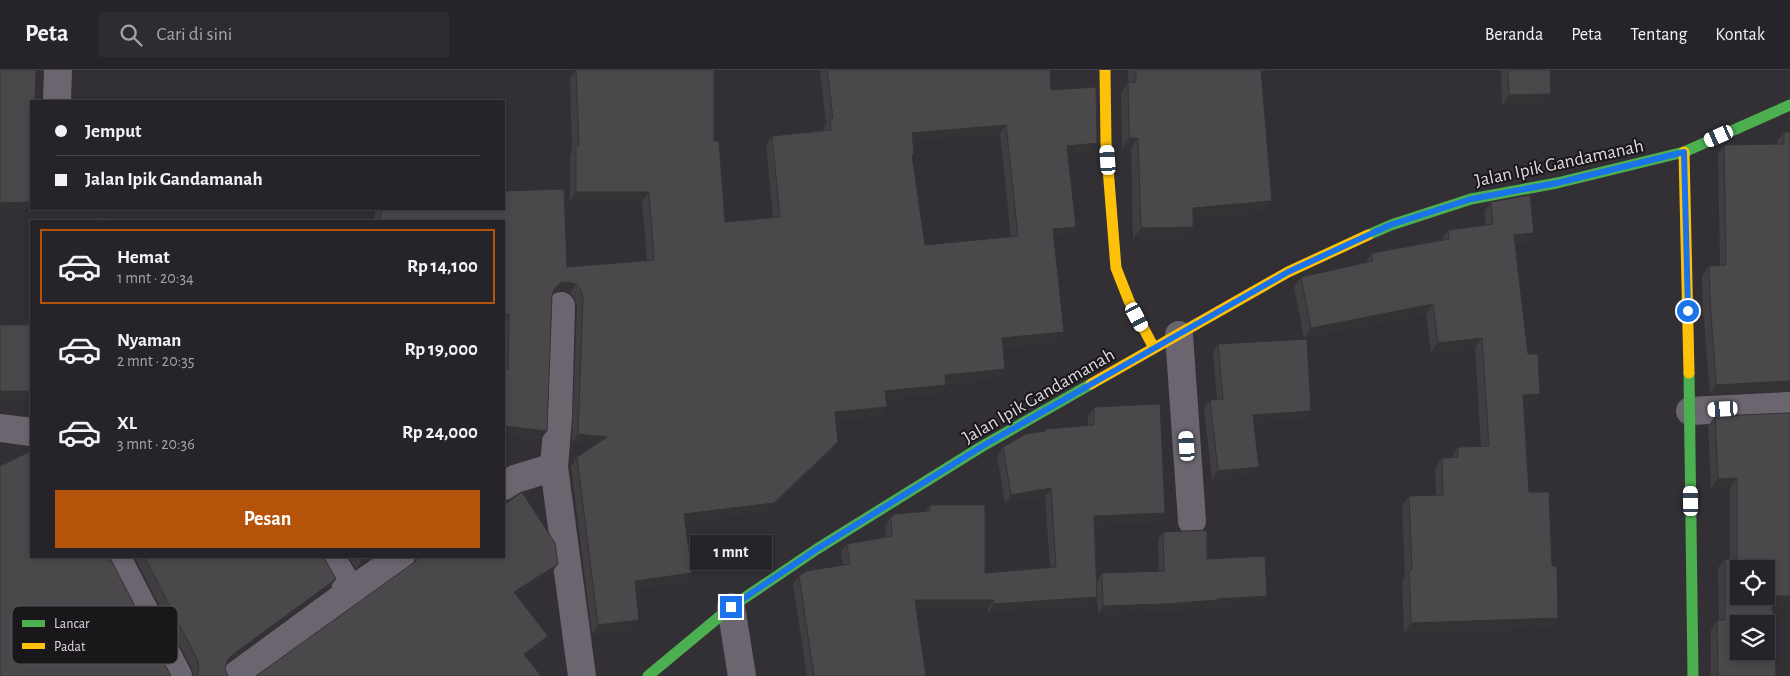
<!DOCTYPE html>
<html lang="id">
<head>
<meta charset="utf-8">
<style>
  :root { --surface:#262428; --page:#2e2c30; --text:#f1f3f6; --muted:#a4a4a8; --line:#424145; --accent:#b45309 }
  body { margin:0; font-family:"Alegreya Sans",sans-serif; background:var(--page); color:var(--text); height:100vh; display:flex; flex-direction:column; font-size:19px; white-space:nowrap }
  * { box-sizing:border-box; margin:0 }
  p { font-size:16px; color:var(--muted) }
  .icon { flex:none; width:28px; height:28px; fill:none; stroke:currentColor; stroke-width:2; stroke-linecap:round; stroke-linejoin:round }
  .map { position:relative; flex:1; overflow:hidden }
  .drawer { position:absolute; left:30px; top:150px; width:475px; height:338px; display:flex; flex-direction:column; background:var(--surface); border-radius:0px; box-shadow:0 2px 8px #0003,0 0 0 1px var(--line) }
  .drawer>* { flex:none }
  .guide { position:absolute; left:30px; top:30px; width:475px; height:110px; border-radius:0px; box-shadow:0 2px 8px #0003,0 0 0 1px var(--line); display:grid; align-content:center; height:110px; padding:0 25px; background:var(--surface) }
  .tools { position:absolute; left:1730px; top:490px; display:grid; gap:10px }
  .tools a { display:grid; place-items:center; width:45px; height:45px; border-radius:0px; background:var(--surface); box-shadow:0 2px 8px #0003,0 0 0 1px var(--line); font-size:25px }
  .end { position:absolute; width:22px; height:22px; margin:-11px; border:6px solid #1a73e8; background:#fff; box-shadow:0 0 0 2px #fff }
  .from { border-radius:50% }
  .bubble { position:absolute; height:35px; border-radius:0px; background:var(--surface); box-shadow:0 2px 8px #0003,0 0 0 1px var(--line); font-size:16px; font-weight:700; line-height:35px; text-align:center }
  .car { position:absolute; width:15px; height:30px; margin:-15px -8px; border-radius:6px; box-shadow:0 0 4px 1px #0007; background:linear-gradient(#fff 24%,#345 0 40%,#fff 0 76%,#345 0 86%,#fff 0) }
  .guide b { display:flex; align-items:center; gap:18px; height:48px; font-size:19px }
  .guide b+b { border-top:1px solid var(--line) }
  .guide i { width:12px; height:12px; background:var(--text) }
  ul { padding:9px 0 0; list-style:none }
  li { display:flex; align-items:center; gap:15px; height:75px; margin:0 10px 8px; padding:0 15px; border:2px solid transparent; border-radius:0px }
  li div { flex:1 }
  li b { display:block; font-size:19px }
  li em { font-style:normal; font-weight:700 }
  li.current { border-color:var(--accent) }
  li>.icon { width:45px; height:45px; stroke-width:1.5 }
  .button { display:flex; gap:10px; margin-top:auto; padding:10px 25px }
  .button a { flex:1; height:58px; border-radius:0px; background:var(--accent); color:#fff; font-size:20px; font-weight:700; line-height:58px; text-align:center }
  header { display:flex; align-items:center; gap:30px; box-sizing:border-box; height:70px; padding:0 25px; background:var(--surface); border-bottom:1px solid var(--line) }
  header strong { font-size:24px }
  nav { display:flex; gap:28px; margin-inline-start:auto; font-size:18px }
  .search { width:350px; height:45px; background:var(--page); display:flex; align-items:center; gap:12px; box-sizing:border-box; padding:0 18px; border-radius:0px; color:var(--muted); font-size:19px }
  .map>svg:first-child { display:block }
</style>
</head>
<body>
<header>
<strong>Peta</strong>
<div class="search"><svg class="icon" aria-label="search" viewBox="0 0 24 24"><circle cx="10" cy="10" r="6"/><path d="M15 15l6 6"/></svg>Cari di sini</div>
<nav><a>Beranda</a><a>Peta</a><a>Tentang</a><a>Kontak</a></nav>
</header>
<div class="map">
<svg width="1790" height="606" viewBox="0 0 1790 606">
  <rect width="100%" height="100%" fill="#333035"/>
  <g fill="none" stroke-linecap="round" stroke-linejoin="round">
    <g stroke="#6b656f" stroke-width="28">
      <path d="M57,31L58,0"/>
      <path d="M1179,265L1192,451"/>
      <path d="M1690,341L1790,336"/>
      <path d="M0,358L31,362"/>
      <path d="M554,397L558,347L561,236"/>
      <path d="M504,416L515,409L554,397L582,606"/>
      <path d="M116,486L178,606"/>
      <path d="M330,486L351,521"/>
      <path d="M731,537L742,606"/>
      <path d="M235,606L351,521L401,486"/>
    </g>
    <g stroke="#4caf50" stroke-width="11">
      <path d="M1368,165L1391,155L1471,129L1557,113L1684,82L1790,35"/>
      <path d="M1689,303L1693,606"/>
      <path d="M648,606L731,537L817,479L981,377L1091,314"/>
    </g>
    <g stroke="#ffc107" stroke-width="11">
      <path d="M1105,0L1106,73L1116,198L1129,231L1154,278"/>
      <path d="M1684,82L1689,303"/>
      <path d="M1091,314L1288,202L1368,165"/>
    </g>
  </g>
  <g fill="#403e41" fill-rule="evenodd">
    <path d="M576,0L714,71L725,152L773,147L766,75L772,66L824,60L823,57L826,54L820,0H1050L1051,20L1091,82L1068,84L1070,166L1054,167L1064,262L1058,271L1002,277L1005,299L998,308L946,314V315L940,324L886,329L887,337L880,346L836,350L832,381L768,441L685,452L686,512L636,519L633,559L592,564L571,396L577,387L594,375L572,373L577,236L575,229L570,223L561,220L554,222L552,226L547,361L541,369L504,366V151H375V139H504L567,197L647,191L642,131H570V85L572,82L570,8ZM1000,64L1011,167L925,175L912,87L914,84L913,71Z"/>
    <path d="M1128,0H1270L1261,1L1265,142L1193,148V157L1185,168L1133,169L1131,78L1122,79V72L1121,23L1128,13Z"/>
    <path d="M1501,0H1550L1543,34L1502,36Z"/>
    <path d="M1784,62H1790V320L1710,324L1703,239L1702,206L1709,196H1720L1718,84L1724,75L1777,74V72Z"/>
    <path d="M1491,132L1527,173L1515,174L1533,334L1524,335L1529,422L1551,558L1404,563L1402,510L1405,506L1402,436L1409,426L1436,425L1435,398L1442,388H1451L1458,377L1481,376L1475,278L1431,283L1426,244L1304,268L1294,217L1301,207L1365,193L1372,183L1441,170L1448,160L1486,155L1484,142Z"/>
    <path d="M1218,274L1305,349L1254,352L1253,405L1212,410L1204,338L1210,330L1217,329L1213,282Z"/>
    <path d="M1094,337L1165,443L1159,452L1095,455L1097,511L1102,503L1159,501L1158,469L1163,462L1207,489L1261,534L1213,536L1212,538L1160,542L1098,544L1097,527L1091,535L988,542V538H916L926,606H807L793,514L799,506L843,495L841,482L847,474L886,467L885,455L891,447L926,441L930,435L985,503L1050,497L1045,427L1005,433L997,386L1003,377L1045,361L1046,359L1088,356V346Z"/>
    <path d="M1790,343V535H1772L1776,606H1711V560L1717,550H1719L1718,498L1725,489H1730V418L1711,419L1708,356L1715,346Z"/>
    <path d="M134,486H323L336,509L330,517L226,593L225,599L228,606H193L192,599Z"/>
    <path d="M348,486H373L356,499Z"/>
  </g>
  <g fill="#343235">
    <path d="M1551,24L1543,34L1502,36L1509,25Z"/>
    <path d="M1006,55L1000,64L905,72L912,63Z"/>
    <path d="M1130,68H1138L1131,78L1122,79Z"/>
    <path d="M1097,73L1091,82L1061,85L1067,76Z"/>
    <path d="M576,122H649L642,131H570Z"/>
    <path d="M1272,131L1265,142L1185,149L1193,138Z"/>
    <path d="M31,132V137L29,140L0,141V133Z"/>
    <path d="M1076,157L1070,166L1047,168L1053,159Z"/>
    <path d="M1193,157L1185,168L1133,169L1141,158Z"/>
    <path d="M1534,163L1527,173L1507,175L1514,165Z"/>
    <path d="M567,212L576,214L570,223L561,220L554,222L548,227L554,219L560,213Z"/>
    <path d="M1433,234L1426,244L1304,268L1311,258Z"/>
    <path d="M504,244H509L504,252Z"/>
    <path d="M1064,262L1058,271L995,277L1002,268Z"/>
    <path d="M1482,268L1475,278L1431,283L1438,273Z"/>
    <path d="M1005,299L998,308L939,314L945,305Z"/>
    <path d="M1790,311V320L1710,324L1716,315Z"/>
    <path d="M946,315L940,324L879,330L885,321Z"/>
    <path d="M0,321H31V330L0,331Z"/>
    <path d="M1540,324L1533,334L1516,335L1523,325Z"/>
    <path d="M887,337L880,346L828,350L835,342Z"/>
    <path d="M1311,341L1305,349L1247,353L1253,345Z"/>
    <path d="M504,356L547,361L541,369L504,366Z"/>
    <path d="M578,364L607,367L601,376L572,373Z"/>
    <path d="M838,372L832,381L768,441L678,453L684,444Z"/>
    <path d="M1259,397L1253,405L1212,410L1218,401Z"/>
    <path d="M1737,408L1730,418L1711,419L1718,409Z"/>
    <path d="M1051,418L1045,427L1005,433L1011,425Z"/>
    <path d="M1165,443L1159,452L1088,455L1094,446Z"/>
    <path d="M367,486H373L356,499L362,490Z"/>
    <path d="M558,494L552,502L509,530L514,522Z"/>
    <path d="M692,503L686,512L629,520L635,511Z"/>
    <path d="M336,509L330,517L225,594L221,599L231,586Z"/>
    <path d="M1267,526L1261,534L1213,536L1212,538L1160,542L1098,544L1103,536L1217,529Z"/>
    <path d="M1772,526H1790V535H1765Z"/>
    <path d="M1097,527L1091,535L988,542L994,534Z"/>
    <path d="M915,530H994L988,538H909Z"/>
    <path d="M1558,548L1551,558L1404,563L1411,553Z"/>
    <path d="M639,550L633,559L592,564L598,555Z"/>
    <path d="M548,566L543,574L519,592L524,584Z"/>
  </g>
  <g fill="#4b484c" stroke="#343235" fill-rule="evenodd">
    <path d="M0,0H36L35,31H31V132L0,133Z"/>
    <path d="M576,0H714V71H719L725,152L780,147L772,66L831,60L830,48H833L827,0H1050L1051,20L1096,17L1097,73L1067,76L1076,157L1053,159L1064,262L1002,268L1005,299L945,305L946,315L885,321L887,337L835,342L838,372L774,433L684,444L692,503L635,511L639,550L598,555L577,387L607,367L578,364L583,228L581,220L576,214L567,212L560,213L554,219L552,226L547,361L504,356V299H508L509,244H504V151H381V139H504V121L564,119L567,197L654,190L649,122H576V76H579ZM1006,55L1018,166L925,175L912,85L914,84L912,63Z"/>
    <path d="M1136,0H1261L1272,131L1193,138V157L1141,158L1138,68H1130L1129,62L1128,12H1136Z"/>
    <path d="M1508,0H1550L1551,24L1509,25Z"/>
    <path d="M1784,62H1790V311L1716,315L1710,229L1709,196L1726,195L1724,75L1784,74Z"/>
    <path d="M1530,125L1534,163L1514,165L1528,284H1538L1540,324L1523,325L1529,422H1549L1552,496H1557L1558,548L1411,553L1409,500H1412L1409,426L1443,425L1442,388L1458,387V377L1489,376L1482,268L1438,273L1433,234L1311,258L1301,207L1373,191L1372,183L1449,169L1448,160L1493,154L1491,132Z"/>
    <path d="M97,148L164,150V151H97Z"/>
    <rect x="0" y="255" width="31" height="66"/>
    <path d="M1307,269L1311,341L1253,345L1259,397L1218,401L1210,330L1223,329L1218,274Z"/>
    <path d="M1160,334L1165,443L1094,446L1097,527L994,534V530H915L926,606H814L799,506L806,501L850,494L847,474L892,466L891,447L895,444L930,441V435H985V503L1056,497L1051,418L1011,425L1003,377L1026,364L1046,361V359L1094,355V337Z"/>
    <path d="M1790,343V526H1772L1776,606H1718L1717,550H1725V489H1737V408L1718,409L1715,346ZM1739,499H1766V526H1739ZM1739,554H1766V581H1739Z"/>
    <path d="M31,381V486H109L171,606H0V396Z"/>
    <path d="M522,422L555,473L558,494L514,522L548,566L524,584L541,606H256L416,491L419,486H504V435Z"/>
    <path d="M1207,460V489L1265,486L1267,526L1217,529V530L1165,534L1103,536L1102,503L1164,501L1163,462Z"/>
    <path d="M144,486H323L336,509L231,586L227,591L225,599L228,606H197L199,599L198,591Z"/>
    <path d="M359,486H367L362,490Z"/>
  </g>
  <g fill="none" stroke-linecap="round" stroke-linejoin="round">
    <path stroke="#1a73e8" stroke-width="6" d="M731,537L817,479L981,377L1288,202L1390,155L1471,129L1557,113L1684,82L1688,241"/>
  </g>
  <g text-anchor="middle" stroke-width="4" stroke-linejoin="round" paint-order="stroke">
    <g font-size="19" fill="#dedae0" stroke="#1a171b">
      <text transform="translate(1559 92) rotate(-12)" y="7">Jalan Ipik Gandamanah</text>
      <text transform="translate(1038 325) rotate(-30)" y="7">Jalan Ipik Gandamanah</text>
    </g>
  </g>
  <rect x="12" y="536" width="166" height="58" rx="8" fill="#1a171b" stroke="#555256" stroke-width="1"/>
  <rect x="22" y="550" width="23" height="7" fill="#4caf50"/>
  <rect x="22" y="573" width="23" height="6" fill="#ffc107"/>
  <g font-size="14" fill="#dedae0">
    <text x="54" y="558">Lancar</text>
    <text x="54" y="581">Padat</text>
  </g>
</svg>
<div class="tools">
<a><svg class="icon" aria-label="locate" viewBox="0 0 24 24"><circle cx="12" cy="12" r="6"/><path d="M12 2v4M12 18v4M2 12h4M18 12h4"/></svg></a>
<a><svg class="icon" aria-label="layers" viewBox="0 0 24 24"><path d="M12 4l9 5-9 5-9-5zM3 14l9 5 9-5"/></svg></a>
</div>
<i class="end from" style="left:1688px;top:241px"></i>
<i class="end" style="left:731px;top:537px"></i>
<div class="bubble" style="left:690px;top:465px;width:82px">1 mnt</div>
<i class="car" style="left:1719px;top:66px;rotate:246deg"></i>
<i class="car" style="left:1108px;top:90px;rotate:356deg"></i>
<i class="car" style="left:1137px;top:247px;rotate:152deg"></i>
<i class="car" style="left:1723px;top:339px;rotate:267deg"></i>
<i class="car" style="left:1187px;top:376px;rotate:356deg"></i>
<i class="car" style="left:1691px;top:431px;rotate:359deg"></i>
<div class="guide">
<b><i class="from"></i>Jemput</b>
<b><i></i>Jalan Ipik Gandamanah</b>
</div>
<section class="drawer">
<ul>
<li class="current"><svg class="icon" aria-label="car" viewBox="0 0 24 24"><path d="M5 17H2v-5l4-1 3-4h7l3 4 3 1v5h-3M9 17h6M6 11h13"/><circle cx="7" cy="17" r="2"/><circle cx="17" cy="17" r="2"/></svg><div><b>Hemat</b><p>1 mnt · 20:34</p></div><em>Rp 14,100</em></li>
<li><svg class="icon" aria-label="car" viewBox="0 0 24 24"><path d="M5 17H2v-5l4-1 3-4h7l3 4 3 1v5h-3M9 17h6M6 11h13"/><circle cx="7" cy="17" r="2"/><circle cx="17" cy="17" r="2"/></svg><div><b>Nyaman</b><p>2 mnt · 20:35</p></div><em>Rp 19,000</em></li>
<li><svg class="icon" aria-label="car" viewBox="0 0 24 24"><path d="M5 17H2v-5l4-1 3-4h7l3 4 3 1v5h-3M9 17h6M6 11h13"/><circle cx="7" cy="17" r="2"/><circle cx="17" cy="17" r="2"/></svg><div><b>XL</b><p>3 mnt · 20:36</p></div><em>Rp 24,000</em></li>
</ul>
<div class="button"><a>Pesan</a></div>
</section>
</div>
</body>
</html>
